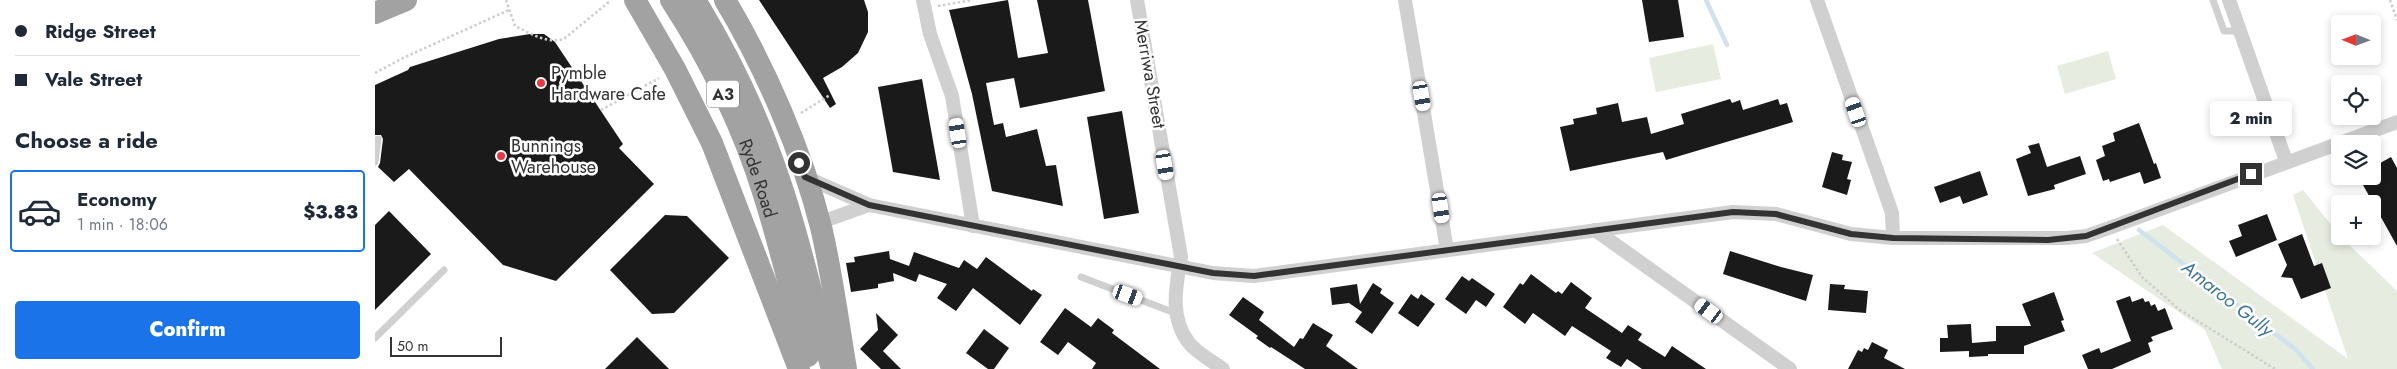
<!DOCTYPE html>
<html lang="en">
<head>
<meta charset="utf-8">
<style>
  :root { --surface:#fff; --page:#f2f2f3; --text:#1f2937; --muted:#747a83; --line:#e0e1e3; --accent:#1a73e8 }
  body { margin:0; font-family:Jost,sans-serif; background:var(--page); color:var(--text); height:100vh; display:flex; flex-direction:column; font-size:19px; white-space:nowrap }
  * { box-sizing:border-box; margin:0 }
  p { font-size:16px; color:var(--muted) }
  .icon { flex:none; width:28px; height:28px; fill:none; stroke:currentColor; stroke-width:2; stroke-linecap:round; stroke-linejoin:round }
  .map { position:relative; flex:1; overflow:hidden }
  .drawer { display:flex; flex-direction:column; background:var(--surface); width:375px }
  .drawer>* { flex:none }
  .guide { display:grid; align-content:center; height:110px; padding:0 15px; background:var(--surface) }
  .needle { width:32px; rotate:271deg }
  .tools { position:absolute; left:1956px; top:15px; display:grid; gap:10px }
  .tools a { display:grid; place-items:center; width:50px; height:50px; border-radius:5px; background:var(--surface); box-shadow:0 2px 8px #0003; font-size:25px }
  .scale { position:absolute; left:15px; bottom:12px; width:112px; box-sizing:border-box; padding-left:5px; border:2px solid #333; border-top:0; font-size:14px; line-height:18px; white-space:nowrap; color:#333; -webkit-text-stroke:4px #fff; paint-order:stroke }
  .end { position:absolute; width:22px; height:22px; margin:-11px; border:6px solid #333; background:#fff; box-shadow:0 0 0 2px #fff }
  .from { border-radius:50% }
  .bubble { position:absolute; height:35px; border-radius:5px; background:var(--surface); box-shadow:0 2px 8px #0003; font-size:16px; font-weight:800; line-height:35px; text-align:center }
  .car { position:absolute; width:15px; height:30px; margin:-15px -8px; border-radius:6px; box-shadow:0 0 4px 1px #0007; background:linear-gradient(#fff 24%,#345 0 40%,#fff 0 76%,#345 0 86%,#fff 0) }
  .guide b { display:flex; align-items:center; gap:18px; height:48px; font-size:19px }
  .guide b+b { border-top:1px solid var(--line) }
  .guide i { width:12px; height:12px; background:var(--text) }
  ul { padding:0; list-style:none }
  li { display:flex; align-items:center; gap:15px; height:82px; margin:0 10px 8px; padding:0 5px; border:2px solid transparent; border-radius:5px }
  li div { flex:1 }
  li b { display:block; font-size:19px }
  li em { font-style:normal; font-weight:800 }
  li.active { border-color:var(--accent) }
  li>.icon { width:45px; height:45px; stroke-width:1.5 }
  h2 { padding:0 15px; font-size:22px; line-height:60px }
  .button { display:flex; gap:10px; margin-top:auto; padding:10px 15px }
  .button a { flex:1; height:58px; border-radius:5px; background:var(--accent); color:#fff; font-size:20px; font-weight:800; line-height:58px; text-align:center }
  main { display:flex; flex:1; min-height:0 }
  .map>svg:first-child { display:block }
</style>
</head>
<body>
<main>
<section class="drawer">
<div class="guide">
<b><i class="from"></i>Ridge Street</b>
<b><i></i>Vale Street</b>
</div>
<h2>Choose a ride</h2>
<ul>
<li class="active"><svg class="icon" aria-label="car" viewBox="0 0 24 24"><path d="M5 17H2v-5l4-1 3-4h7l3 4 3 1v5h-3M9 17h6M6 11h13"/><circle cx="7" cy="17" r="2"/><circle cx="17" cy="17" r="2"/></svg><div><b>Economy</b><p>1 min · 18:06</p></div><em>$3.83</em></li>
</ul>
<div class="button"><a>Confirm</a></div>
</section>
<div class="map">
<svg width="2022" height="369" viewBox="0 0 2022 369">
  <rect width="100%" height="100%" fill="#fff"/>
  <g fill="#e6ecdf">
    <path d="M1338,44L1346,79L1281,92L1274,58Z"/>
    <path d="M1733,51L1741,79L1690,94L1682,66Z"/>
    <path d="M1928,190L1965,236L2022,291V369H1847L1830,330L1717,253L1788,225L1973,359L1918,195Z"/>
  </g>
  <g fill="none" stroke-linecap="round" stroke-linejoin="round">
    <g stroke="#cfe2ee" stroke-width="4.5">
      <path d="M1331,0L1352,45"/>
      <path d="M1764,230L1920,349L1938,369"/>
    </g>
  </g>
  <g fill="#1a1a1a">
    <path d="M384,0H489L493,12V32L483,53L467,67L448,78L461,104L455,108Z"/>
    <path d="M633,0L643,58L673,53L662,0H713L730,91L645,108L639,78L611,83L619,125L628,123L631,137L662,129L671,166L681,165L688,206L617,191L597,94L574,10Z"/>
    <path d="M1267,0H1303L1309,37L1274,42Z"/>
    <path d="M155,34H169L180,42L248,144L244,148L279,184L181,281L128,265L34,169L19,182L3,167L5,163L8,139L6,135H0V85L33,70L35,67L124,39Z"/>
    <path d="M547,79L565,180L518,172L503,87Z"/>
    <path d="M1355,99L1357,103L1365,100L1368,110L1403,99L1405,105L1412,103L1418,122L1291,160L1288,152L1195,171L1185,127L1199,124L1198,119L1222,114L1221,108L1243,103L1247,122L1272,117L1276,134L1309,124L1306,114Z"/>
    <path d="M747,111L764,213L729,219L712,117Z"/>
    <path d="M1764,123L1779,164L1781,163L1786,178L1769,184L1765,172L1735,182L1734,179L1728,181L1721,160L1730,156L1727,146L1740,141L1738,133Z"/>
    <path d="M1664,143L1672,167L1705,156L1711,174L1679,185L1680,189L1653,196L1641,159L1656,153L1653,146Z"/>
    <path d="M1457,152L1468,155L1467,160L1477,162L1472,179L1476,180L1472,195L1447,187Z"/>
    <path d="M2016,157L2022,168V246L1983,176H1998V167Z"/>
    <path d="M1605,171L1613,195L1588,204L1585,196L1565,203L1559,187Z"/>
    <path d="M14,211L56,254L0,310V225Z"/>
    <path d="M1892,214L1902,240L1861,257L1854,241L1867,236L1863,225Z"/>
    <path d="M290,215L312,216L354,258L299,313L277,314L235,270Z"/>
    <path d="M1927,234L1939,266L1947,263L1956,288L1926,299L1917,278L1906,277L1912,265L1903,244Z"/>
    <path d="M514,251L515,259L534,266L539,252L584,268L589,260L602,269L611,257L657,291L658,289L667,295L645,325L598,288L581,311L562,298L572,284L544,274L541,282L518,273L519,281L503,284V288L476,292L471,263L480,262L479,257Z"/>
    <path d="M1355,251L1406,267L1438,275L1431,301L1348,274Z"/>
    <path d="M1156,274L1181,293L1183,291L1187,294L1196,282L1217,298L1210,308L1247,333L1253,325L1267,334L1263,340L1290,357L1297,346L1331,369H1267L1252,359L1246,367L1231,358L1236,351L1197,326L1190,336L1158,313L1150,324L1128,307L1145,283L1148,285Z"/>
    <path d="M1087,276L1094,281L1097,278L1120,294L1111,307L1101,300L1091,314L1070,299Z"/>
    <path d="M998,283L1007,289L1005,293L1019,303L997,334L980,322L987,312L974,303L957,305L955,288L982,284L985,304Z"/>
    <path d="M1455,284L1470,285L1469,289L1493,291L1491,313L1453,310Z"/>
    <path d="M1679,292L1689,320L1686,321L1690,331L1649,346V354H1613V356L1594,357V351L1565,352V338H1573L1572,325L1596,324L1597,343L1621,341V326H1656L1647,304Z"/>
    <path d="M1036,294L1043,299L1046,294L1060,304L1043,327L1023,313Z"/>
    <path d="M1755,296L1757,302L1768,298L1770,302L1774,301L1776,306L1780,304L1783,311L1790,308L1798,329L1776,337L1778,341L1773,343L1776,352L1737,369H1713L1707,355L1724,348L1726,353L1756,341L1741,301Z"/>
    <path d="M868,297L889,312L884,320L919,347L925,338L928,339L938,323L958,335L951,346L983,369H930L896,347L895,348L881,338L883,336L854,315Z"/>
    <path d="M690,308L716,327L723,318L739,330L737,333L785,369H717L721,363L693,342L683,355L665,342Z"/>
    <path d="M501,313L523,335L508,351L526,369H506L485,349L503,330Z"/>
    <path d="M609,329L634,348L619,369H613L591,353Z"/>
    <path d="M262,337L294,369H230Z"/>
    <path d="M1497,342L1513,350L1509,358L1530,369H1473L1483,350L1487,352L1489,348L1493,350Z"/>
  </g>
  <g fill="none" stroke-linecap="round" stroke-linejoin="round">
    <g stroke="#cdcdcd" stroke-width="2.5" stroke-dasharray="2.5 2.5" stroke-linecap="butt">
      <path d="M131,0L140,26C155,33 171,44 189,39L235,1"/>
      <path d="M2015,0L2022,20"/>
      <path d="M563,6L598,0"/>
      <path d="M0,73L28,58L134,10"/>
      <path d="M226,110L284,78"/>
      <path d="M426,113L455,95"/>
      <path d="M1742,239L1767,277L1805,310L1900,369"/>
    </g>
    <g stroke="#d0d0d0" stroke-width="7">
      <path d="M1838,0L1849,31H1865"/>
      <path d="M0,162L3,139"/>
      <path d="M706,277L800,313"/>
      <path d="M0,338L69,270"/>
    </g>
    <g stroke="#d0d0d0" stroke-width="14">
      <path d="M548,0L555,34L577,96L598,226"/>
      <path d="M762,0L806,257C801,286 794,317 814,343C822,353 837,361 848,369"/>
      <path d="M1030,0L1072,250"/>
      <path d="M1442,0L1517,213L1518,238"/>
      <path d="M1854,0L1911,161"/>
      <path d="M430,177L494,205L838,273L879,276L1358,212L1401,214L1476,234L1518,238H1692L1711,236L1734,228L2022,122"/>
      <path d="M446,226L452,220L494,205"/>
      <path d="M1220,230L1415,369"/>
    </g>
    <g stroke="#a2a2a2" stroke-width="22">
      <path d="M260,0L300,69L337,143L424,369"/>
      <path id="s1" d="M296,0C335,60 368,127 389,195C406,248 418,303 433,356"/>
      <path d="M320,0C355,57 384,118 405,182C426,243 439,307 457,369"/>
      <path d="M350,0C390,67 427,152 446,227C457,273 463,322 471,369"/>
      <path d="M0,13L31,0"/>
    </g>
  </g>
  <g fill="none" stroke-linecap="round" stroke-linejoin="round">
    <path stroke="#333" stroke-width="6" d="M424,163L430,177L494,205L838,273L879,276L1358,212L1401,214L1476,234L1518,238L1673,240L1711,236L1876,174"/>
  </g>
  <g fill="#e63946" stroke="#fff" stroke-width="2">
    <circle cx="166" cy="83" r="5"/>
    <circle cx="126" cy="156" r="5"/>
  </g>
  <g text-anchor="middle" stroke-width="5" stroke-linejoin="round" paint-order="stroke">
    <rect fill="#fff" stroke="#707070" stroke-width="1" x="332" y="80.5" width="32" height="27" rx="4"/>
    <g font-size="16" font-weight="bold" fill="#333">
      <text x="348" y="100">A3</text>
    </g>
    <g font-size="18" fill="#333" stroke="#fff" text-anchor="start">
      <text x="176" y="79">Pymble<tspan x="176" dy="21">Hardware Cafe</tspan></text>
      <text x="136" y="152">Bunnings<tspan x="136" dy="21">Warehouse</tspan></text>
    </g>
    <g font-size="18" fill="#333" stroke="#fff">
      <text transform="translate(775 74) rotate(80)" y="6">Merriwa Street</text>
      <text dy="6" stroke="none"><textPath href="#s1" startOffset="199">Ryde Road</textPath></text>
    </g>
    <g font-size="19" font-style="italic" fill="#3f7597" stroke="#fff">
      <text transform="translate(1853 298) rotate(38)" y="7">Amaroo Gully</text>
    </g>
  </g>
</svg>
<div class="tools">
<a><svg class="needle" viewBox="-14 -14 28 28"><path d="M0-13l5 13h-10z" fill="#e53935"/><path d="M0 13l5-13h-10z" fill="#747a83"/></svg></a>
<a><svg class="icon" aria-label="locate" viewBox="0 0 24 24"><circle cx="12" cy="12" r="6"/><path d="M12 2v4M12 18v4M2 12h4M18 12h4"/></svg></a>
<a><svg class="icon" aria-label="layers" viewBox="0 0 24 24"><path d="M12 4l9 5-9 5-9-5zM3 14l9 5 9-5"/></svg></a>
<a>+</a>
</div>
<div class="scale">50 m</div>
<i class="end from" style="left:424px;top:163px"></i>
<i class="end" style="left:1876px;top:174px"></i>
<div class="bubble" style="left:1835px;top:101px;width:82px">2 min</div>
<i class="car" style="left:1047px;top:96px;rotate:170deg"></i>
<i class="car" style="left:1481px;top:112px;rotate:341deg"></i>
<i class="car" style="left:583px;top:133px;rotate:351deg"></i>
<i class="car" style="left:790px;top:165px;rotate:170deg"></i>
<i class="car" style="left:1066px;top:208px;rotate:172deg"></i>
<i class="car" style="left:753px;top:295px;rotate:110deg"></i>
<i class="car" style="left:1334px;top:311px;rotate:306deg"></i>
</div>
</main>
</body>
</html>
